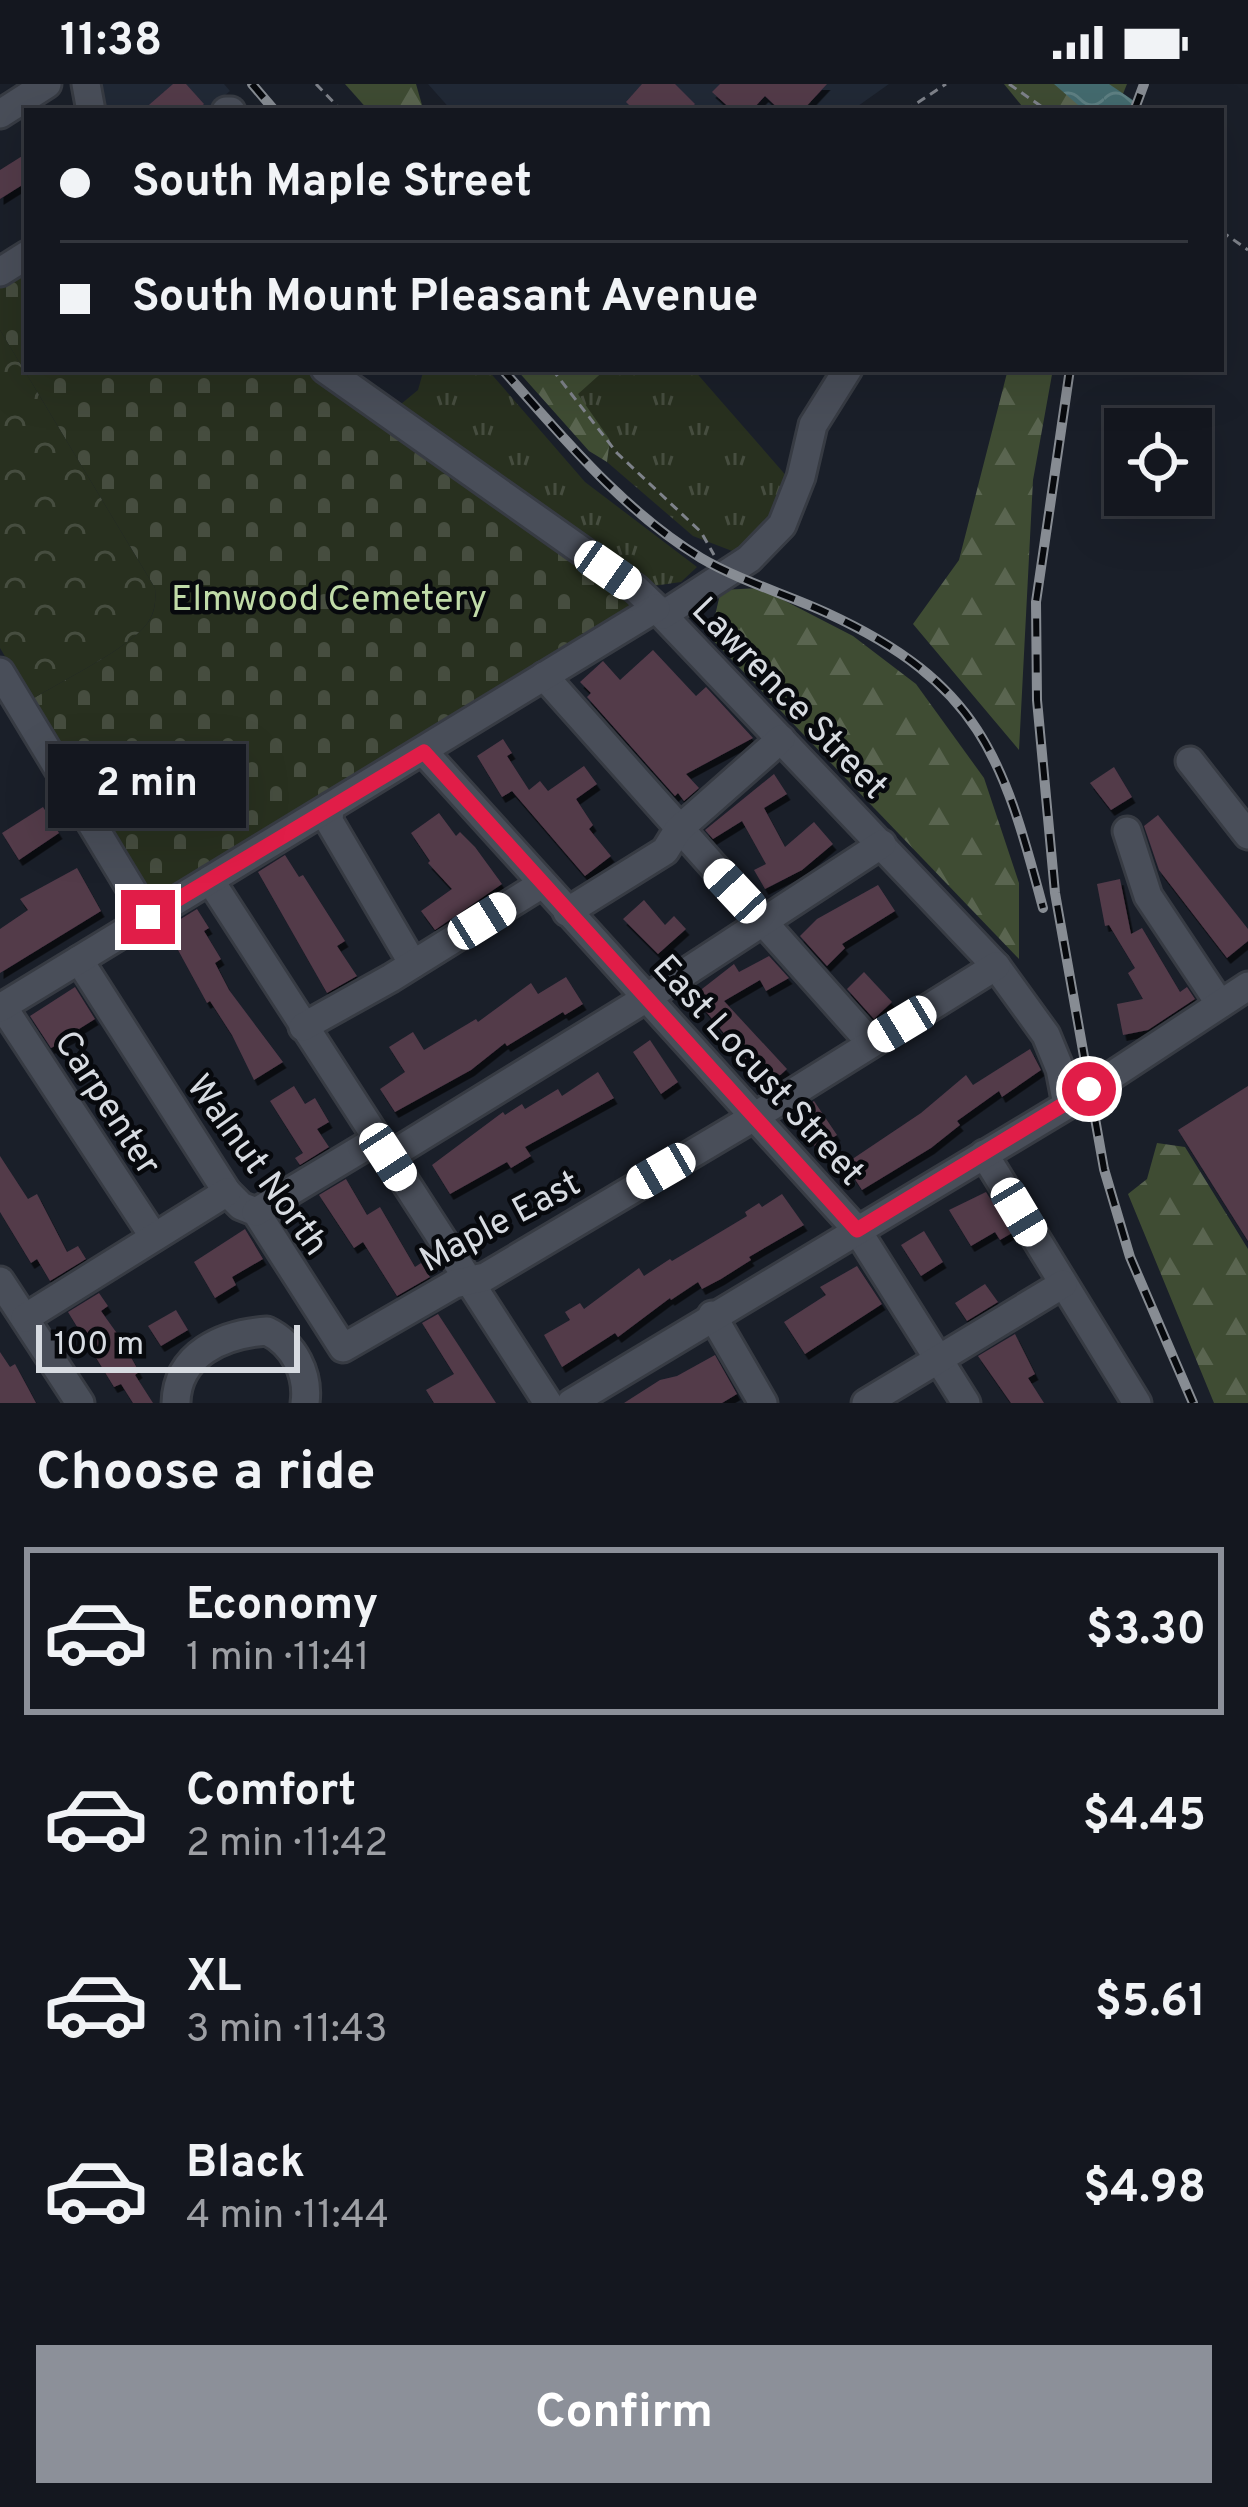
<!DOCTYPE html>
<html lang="en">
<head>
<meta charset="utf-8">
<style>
  :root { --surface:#14171f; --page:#1d2028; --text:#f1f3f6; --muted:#9d9fa4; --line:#33363d; --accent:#8c9099 }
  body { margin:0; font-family:Overpass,sans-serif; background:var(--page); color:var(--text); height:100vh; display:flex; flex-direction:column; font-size:45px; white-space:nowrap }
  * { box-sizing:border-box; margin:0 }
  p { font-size:39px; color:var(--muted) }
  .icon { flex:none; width:66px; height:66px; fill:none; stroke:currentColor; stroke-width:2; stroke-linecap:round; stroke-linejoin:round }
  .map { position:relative; height:1319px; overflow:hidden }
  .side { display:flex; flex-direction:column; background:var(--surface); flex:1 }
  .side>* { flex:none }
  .banner { position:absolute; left:24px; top:24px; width:1200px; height:264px; border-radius:0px; box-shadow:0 12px 48px #0002,0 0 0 3px var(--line); display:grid; align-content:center; height:264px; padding:0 36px; background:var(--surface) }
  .buttons { position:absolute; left:1104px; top:324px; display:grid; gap:24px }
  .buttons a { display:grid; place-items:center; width:108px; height:108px; border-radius:0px; background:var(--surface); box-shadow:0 12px 48px #0002,0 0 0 3px var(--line); font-size:60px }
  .scale { position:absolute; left:36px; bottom:30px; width:264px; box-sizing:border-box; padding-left:12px; border:6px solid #d7dbe1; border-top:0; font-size:33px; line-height:42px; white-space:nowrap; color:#d7dbe1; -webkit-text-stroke:9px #07090d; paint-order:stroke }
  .end { position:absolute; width:54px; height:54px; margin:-27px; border:15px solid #e11d48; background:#fff; box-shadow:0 0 0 6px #fff }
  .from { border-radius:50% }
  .bubble { position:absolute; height:84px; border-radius:0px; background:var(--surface); box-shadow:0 12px 48px #0002,0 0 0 3px var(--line); font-size:39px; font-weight:700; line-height:84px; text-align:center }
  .car { position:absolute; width:36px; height:72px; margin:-36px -18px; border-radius:15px; box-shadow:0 0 9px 3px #0007; background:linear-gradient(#fff 24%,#345 0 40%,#fff 0 76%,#345 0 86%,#fff 0) }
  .banner b { display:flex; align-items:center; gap:42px; height:114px; font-size:45px }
  .banner b+b { border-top:3px solid var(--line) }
  .banner i { width:30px; height:30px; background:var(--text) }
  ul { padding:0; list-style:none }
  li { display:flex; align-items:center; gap:36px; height:168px; margin:0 24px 18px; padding:0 12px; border:6px solid transparent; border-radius:0px }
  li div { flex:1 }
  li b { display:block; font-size:45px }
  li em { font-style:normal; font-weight:700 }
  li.selected { border-color:var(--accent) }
  li>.icon { width:108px; height:108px; stroke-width:1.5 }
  h2 { padding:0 36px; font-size:54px; line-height:144px }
  .button { display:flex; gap:24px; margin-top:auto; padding:24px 36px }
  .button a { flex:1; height:138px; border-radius:0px; background:var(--accent); color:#fff; font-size:48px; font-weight:700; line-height:138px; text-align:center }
  .status { display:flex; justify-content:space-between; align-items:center; height:84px; padding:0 60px; background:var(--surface); direction:ltr }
  .status svg { height:33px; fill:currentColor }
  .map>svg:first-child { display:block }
</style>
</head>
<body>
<div class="status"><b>11:38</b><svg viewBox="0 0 49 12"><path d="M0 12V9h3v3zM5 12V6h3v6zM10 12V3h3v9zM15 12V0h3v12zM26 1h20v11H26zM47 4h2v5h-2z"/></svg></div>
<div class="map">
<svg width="1248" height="1319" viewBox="0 0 1248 1319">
  <defs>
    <pattern id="grass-tufts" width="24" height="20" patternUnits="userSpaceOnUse" patternTransform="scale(3)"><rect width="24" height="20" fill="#28301f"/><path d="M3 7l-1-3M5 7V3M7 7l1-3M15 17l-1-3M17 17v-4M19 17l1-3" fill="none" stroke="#464d3f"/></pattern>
    <pattern id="forest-firs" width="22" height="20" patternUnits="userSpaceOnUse" patternTransform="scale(3)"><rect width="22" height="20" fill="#3f4c33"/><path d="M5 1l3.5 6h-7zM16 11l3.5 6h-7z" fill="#5a6550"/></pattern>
    <pattern id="cemetery-stones" width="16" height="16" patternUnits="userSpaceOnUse" patternTransform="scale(3)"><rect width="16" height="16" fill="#28301f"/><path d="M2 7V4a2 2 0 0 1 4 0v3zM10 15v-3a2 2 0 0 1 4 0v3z" fill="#464d3f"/></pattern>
    <pattern id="park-crowns" width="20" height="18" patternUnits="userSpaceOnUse" patternTransform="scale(3)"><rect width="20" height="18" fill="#28301f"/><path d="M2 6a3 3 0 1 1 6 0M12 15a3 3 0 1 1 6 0" fill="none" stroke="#464d3f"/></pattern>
    <pattern id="water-waves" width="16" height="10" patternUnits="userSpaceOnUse" patternTransform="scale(3)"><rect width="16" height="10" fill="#446b6f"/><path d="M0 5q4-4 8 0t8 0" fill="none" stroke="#5e8083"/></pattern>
    <filter id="shadow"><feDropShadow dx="3.5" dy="6" stdDeviation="0" flood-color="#0009"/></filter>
  </defs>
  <rect width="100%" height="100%" fill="#1a1f29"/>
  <g fill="#212936">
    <path d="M98,0H224L230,7L206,27H102Z"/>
    <path d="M428,0H889L851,27H452Z"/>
  </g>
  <g fill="url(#grass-tufts)">
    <path d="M424,285H487L585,398L697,483L681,498L653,502L408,329L401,320L418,306Z"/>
    <path d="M606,285H693L789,395L767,448L740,470L693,452L607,378L610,356L577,310Z"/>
  </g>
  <g fill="url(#forest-firs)">
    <path d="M345,0H416L422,21L414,27H369Z"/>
    <path d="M1004,0H1127L1116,27H1026Z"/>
    <path d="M516,285H606L578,310L610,356L607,378L589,367Z"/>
    <path d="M1008,285H1053L1033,396L1019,666L913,540L959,476Z"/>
    <path d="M760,504L853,552L916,600L984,694L1019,799V875L710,553L721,506Z"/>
    <path d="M1157,1059L1185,1063L1248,1165V1319H1214L1128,1110L1147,1095Z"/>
  </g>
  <path fill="url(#cemetery-stones)" d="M27,175V285H310L617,507L629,517L631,528L158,814L155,809L148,812L31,616C61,597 126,566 146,541C155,530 156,518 155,504L0,246V193Z"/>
  <path fill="url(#park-crowns)" d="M0,246L155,504C156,517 155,530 146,541C126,566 61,597 31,616L0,564Z"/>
  <path fill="url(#water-waves)" d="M1054,0H1109L1149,27H1085Z"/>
  <g fill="#533a4a" filter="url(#shadow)">
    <path d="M173,0H186L204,20L196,27H142Z"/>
    <path d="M642,0H675L695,20L688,27H635L626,18Z"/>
    <path d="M720,0H827L802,27H781L765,12L751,27H733L712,8Z"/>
    <path d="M27,69V98L0,115V86Z"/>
    <path d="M653,566L696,612L706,603L753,654L686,690L699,704L684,717L678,709L675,712L587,613L591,609L580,598L603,577L620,596Z"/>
    <path d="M503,655L512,669L507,672L529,706L540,697L548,707L584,682L597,700L576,715L593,741L589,745L611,772L585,792L512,707L502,713L477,672Z"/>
    <path d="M1114,683L1132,713L1111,726L1090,699Z"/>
    <path d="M774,690L787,710L764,724L785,763L814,738L833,760L802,786L765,805L754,786L766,780L742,737L713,755L705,746Z"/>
    <path d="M43,723L59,749L19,776L2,749Z"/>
    <path d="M439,729L456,752L460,748L475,763L502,800L435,846L421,827L452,805L428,779L430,777L411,749Z"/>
    <path d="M1158,731L1248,845V857L1227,874L1159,786L1144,742Z"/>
    <path d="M285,771L299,793L303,791L345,857L337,862L357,892L327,909L258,788Z"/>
    <path d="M77,784L101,827L0,889V845L28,826L20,815Z"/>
    <path d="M1120,795L1131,850L1142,844L1180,908L1187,903L1195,915L1148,946L1123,951L1117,920L1143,915L1128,889L1135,884L1109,841L1105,842L1097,800Z"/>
    <path d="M878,801L895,827L842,860L845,864L827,882L800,852L817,835Z"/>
    <path d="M644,816L665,841L674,832L686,845L658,870L623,835Z"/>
    <path d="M197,825L209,844L204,847L221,875L215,879L229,906L283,978L254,996L232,951L210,917L207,919L166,844Z"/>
    <path d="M769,872L789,894L766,907L760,896L724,917L787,985L768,1002L693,912L734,880L739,888Z"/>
    <path d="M864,888L892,918L874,935L847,905Z"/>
    <path d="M566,893L583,920L565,931L563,928L507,962L505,959L471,986L395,1028L380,1005L405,988L389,963L413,948L424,966L476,935L478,938L531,899L538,910Z"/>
    <path d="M75,903L95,935L79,945L81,948L51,964L30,932Z"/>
    <path d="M650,956L678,998L661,1010L633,968Z"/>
    <path d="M1030,965L1041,986L1002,1013L999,1007L957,1037L960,1041L931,1064L862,1106L845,1080L921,1029L966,991L973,1001Z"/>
    <path d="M598,988L614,1014L525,1063L531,1072L511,1084L507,1078L450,1110L432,1081L503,1028L505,1031L522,1020L525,1025L558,1005L562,1012Z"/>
    <path d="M294,1002L305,1020L315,1014L329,1038L317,1045L329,1063L300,1081L295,1074L303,1069L270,1017Z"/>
    <path d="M1248,1002V1157L1178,1046Z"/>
    <path d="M814,1017L837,1051L816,1064L797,1034L793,1036L790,1032Z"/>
    <path d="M0,1072L28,1115L37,1110L67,1168L78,1162L86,1175L50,1197L37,1175L31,1179L0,1128Z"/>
    <path d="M346,1095L367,1131L380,1123L415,1183L421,1179L430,1193L397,1212L363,1158L354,1164L319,1111Z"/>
    <path d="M986,1108L1012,1149L1000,1156L995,1148L971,1162L949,1126Z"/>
    <path d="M782,1110L804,1141L749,1173L751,1176L721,1195L702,1205L698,1198L671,1216L670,1214L618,1253L615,1249L562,1283L544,1251L570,1236L565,1228L580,1219L584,1225L639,1184L644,1192L670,1175L672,1177L747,1132L745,1128L759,1119L762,1123Z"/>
    <path d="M245,1145L263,1175L232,1193L236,1201L215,1214L194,1178Z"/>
    <path d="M924,1147L943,1178L921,1192L901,1161Z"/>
    <path d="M857,1182L882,1220L805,1270L784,1238L826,1211L820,1203Z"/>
    <path d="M985,1200L998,1218L967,1237L955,1219Z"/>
    <path d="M99,1209L108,1222L101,1227L121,1255L139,1288L135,1291L153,1319H133L121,1300L114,1303L68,1228Z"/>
    <path d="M176,1226L188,1246L161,1262L148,1242Z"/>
    <path d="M438,1230L459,1262L496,1319H434L426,1306L454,1290L422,1239Z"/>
    <path d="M1015,1250L1035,1290L1028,1294L1044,1319H1011L978,1272Z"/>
    <path d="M0,1268L10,1283L15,1280L36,1319H0Z"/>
    <path d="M715,1271L737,1310L722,1319H624L660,1296L677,1292Z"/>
  </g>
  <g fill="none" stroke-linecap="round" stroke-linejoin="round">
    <g stroke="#373b43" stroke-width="33">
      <g id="minor">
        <path d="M86,0L91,27"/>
        <path d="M226,27H231"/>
        <path d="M0,30L47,0"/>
        <path d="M0,188L27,171"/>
        <path d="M325,285L636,505L656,524L996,882L1046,951L1060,985L1067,1021"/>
        <path d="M663,531L749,475L782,441L801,393L813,341L848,285"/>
        <path d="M0,588L148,833"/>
        <path d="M544,592L871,959"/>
        <path d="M424,668L857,1146L966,1319"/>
        <path d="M1190,677L1248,751"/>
        <path d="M330,723L329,737L413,880"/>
        <path d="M1127,747L1148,812L1220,920"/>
        <path d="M210,796L548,1319"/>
        <path d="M567,828L665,767L678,746L781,655"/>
        <path d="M79,876L227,1108L241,1122L256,1128L343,1264L454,1200L485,1193L754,1033L996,882"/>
        <path d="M3,923L154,1153"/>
        <path d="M0,924L656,524"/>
        <path d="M303,943L391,894L542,800"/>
        <path d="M984,1070L1137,1319"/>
        <path d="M388,1073L648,913L882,760"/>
        <path d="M256,1128L376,1056"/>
        <path d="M0,1197L80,1319"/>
        <path d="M712,1231L763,1319"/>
        <path d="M25,1234L227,1108"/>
        <path d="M176,1319C177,1270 223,1250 267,1247C294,1260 309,1290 305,1319"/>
        <path d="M571,1319L1067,1021L1248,902"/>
        <path d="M866,1319L1063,1200"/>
      </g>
    </g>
    <g stroke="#7e828a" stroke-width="3" stroke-dasharray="9 6" stroke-linecap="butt">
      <path d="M316,0L342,27"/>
      <path d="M1009,0L1048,27"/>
      <path d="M905,27L946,0"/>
      <path d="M1221,147L1248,166"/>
      <path d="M552,285L617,369L701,448L714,471"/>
    </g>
    <use href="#minor" stroke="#494e59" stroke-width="27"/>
    <g stroke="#878c93" stroke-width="10">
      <g id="rail">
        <path d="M252,0L275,27"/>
        <path d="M1134,27L1144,0"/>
        <path d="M502,285C563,353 622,426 701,474C740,497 786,510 827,529C979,599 1003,672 1043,824"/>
        <path d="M1070,285L1036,518L1037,616L1055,809L1104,1085L1130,1173L1193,1319"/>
      </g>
    </g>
    <use href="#rail" stroke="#07090d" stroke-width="6" stroke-dasharray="18" stroke-linecap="butt"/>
  </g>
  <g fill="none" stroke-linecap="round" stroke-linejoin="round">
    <path stroke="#e11d48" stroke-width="15" d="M148,833L424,668L857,1146L1089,1005"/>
  </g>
  <g text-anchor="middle" stroke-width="9" stroke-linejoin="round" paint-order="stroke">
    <g font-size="36" fill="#c0dba8" stroke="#07090d">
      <text x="329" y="526">Elmwood Cemetery</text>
    </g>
    <g font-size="36" fill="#d7dbe1" stroke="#07090d">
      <text transform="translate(791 613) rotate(46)" y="13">Lawrence Street</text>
      <text transform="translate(760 985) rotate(48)" y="13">East Locust Street</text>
      <text transform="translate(109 1018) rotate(57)" y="13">Carpenter</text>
      <text transform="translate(259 1080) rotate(54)" y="13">Walnut North</text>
      <text transform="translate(499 1136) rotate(-28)" y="13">Maple East</text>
    </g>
  </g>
</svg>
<div class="buttons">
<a><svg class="icon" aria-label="locate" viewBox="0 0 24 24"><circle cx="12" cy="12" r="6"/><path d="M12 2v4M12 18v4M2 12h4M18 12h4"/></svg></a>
</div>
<div class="scale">100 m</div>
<i class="end from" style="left:1089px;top:1005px"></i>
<i class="end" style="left:148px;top:833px"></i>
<div class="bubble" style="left:48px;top:660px;width:198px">2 min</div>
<i class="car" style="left:608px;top:486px;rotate:125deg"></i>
<i class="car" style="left:735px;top:807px;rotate:317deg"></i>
<i class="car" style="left:482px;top:837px;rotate:58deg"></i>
<i class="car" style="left:902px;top:940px;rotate:239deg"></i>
<i class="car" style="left:388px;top:1073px;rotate:147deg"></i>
<i class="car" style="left:661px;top:1087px;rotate:240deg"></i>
<i class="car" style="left:1019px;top:1128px;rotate:149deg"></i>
<div class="banner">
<b><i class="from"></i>South Maple Street</b>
<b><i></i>South Mount Pleasant Avenue</b>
</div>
</div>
<section class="side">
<h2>Choose a ride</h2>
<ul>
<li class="selected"><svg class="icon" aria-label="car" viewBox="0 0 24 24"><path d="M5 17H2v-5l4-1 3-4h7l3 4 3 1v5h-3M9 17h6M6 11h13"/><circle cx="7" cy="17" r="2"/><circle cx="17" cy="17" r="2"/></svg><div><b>Economy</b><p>1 min · 11:41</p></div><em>$3.30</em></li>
<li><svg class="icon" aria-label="car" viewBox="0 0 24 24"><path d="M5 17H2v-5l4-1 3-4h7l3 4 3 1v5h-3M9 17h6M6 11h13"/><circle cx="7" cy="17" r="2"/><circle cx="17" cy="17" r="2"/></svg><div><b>Comfort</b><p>2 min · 11:42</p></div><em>$4.45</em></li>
<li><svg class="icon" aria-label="car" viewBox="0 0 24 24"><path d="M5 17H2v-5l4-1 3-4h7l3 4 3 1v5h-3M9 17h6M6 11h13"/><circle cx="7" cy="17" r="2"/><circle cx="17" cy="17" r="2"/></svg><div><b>XL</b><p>3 min · 11:43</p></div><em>$5.61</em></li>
<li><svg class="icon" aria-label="car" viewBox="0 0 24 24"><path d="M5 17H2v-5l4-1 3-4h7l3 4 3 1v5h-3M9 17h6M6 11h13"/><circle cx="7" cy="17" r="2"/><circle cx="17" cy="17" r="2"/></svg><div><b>Black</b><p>4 min · 11:44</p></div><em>$4.98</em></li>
</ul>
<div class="button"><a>Confirm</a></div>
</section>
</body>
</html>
